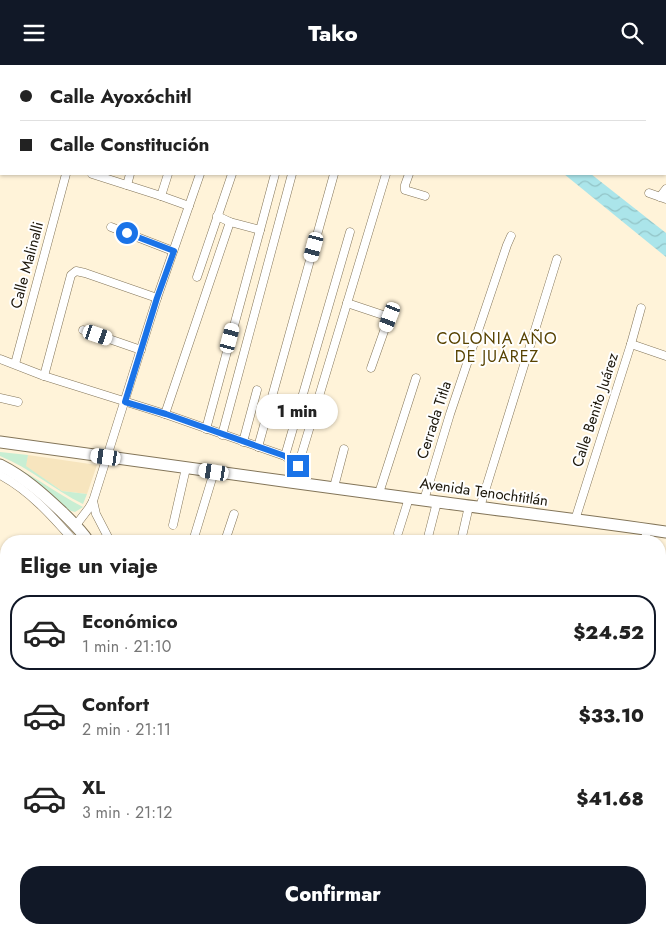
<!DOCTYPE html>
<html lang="es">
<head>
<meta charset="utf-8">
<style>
  :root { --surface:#fff; --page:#f2f2f2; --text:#222; --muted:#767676; --line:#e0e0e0; --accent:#111827 }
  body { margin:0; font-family:Jost,sans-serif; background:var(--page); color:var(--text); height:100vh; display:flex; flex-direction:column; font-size:19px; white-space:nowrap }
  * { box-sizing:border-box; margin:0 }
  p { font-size:16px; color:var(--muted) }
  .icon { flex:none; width:28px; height:28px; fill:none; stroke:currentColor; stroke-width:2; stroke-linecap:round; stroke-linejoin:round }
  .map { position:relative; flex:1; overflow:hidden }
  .drawer { position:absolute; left:0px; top:470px; width:666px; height:399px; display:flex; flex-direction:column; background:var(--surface); border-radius:20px 20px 0 0; box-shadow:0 1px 4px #0004 }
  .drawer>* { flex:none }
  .guide { position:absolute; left:0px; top:0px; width:666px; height:110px; box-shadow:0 1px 4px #0004; display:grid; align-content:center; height:110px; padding:0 20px; background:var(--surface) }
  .end { position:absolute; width:22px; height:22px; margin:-11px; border:6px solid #1a73e8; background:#fff; box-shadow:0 0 0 2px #fff }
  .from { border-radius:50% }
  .bubble { position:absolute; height:35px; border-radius:18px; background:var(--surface); box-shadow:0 1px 4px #0004; font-size:16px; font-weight:800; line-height:35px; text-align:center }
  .car { position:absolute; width:15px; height:30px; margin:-15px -8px; border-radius:6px; box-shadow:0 0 4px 1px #0007; background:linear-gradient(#fff 24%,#345 0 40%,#fff 0 76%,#345 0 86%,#fff 0) }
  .guide b { display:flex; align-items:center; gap:18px; height:48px; font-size:19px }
  .guide b+b { border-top:1px solid var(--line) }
  .guide i { width:12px; height:12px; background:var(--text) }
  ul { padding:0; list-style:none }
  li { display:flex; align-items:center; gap:15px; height:75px; margin:0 10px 8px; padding:0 10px; border:2px solid transparent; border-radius:20px }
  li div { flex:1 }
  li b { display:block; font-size:19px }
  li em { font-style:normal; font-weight:800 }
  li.active { border-color:var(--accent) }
  li>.icon { width:45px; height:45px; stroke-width:1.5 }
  h2 { padding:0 20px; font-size:22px; line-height:60px }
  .button { display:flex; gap:10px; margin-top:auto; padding:10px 20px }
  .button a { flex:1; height:58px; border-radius:20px; background:var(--accent); color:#fff; font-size:20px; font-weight:800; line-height:58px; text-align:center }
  header { display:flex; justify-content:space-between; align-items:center; height:65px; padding:0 20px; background:var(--accent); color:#fff; font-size:22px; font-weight:800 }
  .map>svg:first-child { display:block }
</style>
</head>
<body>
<header><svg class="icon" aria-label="menu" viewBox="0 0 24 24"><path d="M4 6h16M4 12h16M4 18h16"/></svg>Tako<svg class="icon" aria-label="search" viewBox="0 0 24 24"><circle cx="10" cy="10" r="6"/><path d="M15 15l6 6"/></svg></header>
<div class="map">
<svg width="666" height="868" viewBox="0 0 666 868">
  <defs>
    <pattern id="water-waves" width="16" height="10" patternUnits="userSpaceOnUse" patternTransform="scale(1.25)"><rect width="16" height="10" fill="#abe5ea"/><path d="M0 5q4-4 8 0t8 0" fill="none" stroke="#93c4c7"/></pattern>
  </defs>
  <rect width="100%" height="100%" fill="#fff3d9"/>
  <path fill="#f7e5be" d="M28,390L97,400L87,429L62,426L25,401Z"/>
  <g fill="#c8eed3">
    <path d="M0,387L28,390L26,401L62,426L87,429L83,439C54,425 30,403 0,391Z"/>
    <path d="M0,394C29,407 54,427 83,442L75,447L68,445L30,412L0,396Z"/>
  </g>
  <path fill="url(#water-waves)" d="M564,109H591L666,168V192Z"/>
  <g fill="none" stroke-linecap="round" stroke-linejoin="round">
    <g stroke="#837559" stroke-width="9">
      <g id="minor">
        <path d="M295,0L297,1"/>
        <path d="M462,0L467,1"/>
        <path d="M7,1V0"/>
        <path d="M26,1V0"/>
        <path d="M115,1V0"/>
        <path d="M166,1V0"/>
        <path d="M552,1L553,0"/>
        <path d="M633,1V0"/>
        <path d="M0,27L1,23"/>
        <path d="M665,47H666"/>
        <path d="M665,100H666"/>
        <path d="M0,102L1,97"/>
        <path d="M92,109L161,131L189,141"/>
        <path d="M409,109L405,120V125L425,131"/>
        <path d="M127,120L130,109"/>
        <path d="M649,128L666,134"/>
        <path d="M161,131L168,109"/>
        <path d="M660,132L666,124"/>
        <path d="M217,151L230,157L260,165L275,109"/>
        <path d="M111,162L173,186"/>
        <path d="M197,212L232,109"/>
        <path d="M347,238L389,252L371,303"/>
        <path d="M83,265L141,285"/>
        <path d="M631,279L666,291"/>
        <path d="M0,294L44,311L165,349L285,391L298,401"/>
        <path d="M15,299L66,109"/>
        <path d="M44,311L71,210L76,206L85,208L157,233"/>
        <path d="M0,333L18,337"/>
        <path d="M165,349L230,157"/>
        <path d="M206,364L260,165"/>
        <path d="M222,370L292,109"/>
        <path d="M243,377L257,325"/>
        <path d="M258,382L334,109"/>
        <path d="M285,391L350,167"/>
        <path d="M0,410C30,426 52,451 74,476"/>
        <path d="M298,417V401L386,109"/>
        <path d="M334,422L344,384"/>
        <path d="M379,428L416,313"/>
        <path d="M424,435L450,349L507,180L511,171"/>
        <path d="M93,436L96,449L110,476"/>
        <path d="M480,442L557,194"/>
        <path d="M575,455L631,279L641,243"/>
        <path d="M76,460L89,443L93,436L157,233L200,109"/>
        <path d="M173,460L186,403"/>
        <path d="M398,468L409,433"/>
        <path d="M193,476L214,407"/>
        <path d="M225,476L234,449"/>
        <path d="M269,476V475"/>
        <path d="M427,476L437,437"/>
        <path d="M461,476L469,441"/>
        <path d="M646,476V464"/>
        <path d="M0,542L6,543"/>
        <path d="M0,613L6,615"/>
        <path d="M0,679L6,675"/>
        <path d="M0,709L3,712L6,713"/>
        <path d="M660,730L666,723"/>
        <path d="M0,750L6,759"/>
        <path d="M660,798L666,789"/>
        <path d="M0,817L6,796"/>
        <path d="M61,862L66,864"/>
        <path d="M181,862V868"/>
        <path d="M242,862L245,868"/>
        <path d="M359,862C378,867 409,868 426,862"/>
        <path d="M578,862V868"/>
        <path d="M38,868L39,862"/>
        <path d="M620,868L623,862"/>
      </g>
    </g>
    <g stroke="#837559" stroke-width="13">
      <g id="secondary">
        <path d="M0,377C146,398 292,417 438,437C514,447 590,456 666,467"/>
        <path d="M0,400C24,412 43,429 62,447C72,457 81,465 88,476"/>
        <path d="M660,780L666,769"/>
        <path d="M250,862L254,868"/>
        <path d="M606,868L610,862"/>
      </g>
    </g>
    <use href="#minor" stroke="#fff" stroke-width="8"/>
    <use href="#secondary" stroke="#fff" stroke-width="11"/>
  </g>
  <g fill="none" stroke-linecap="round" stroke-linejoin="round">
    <path stroke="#1a73e8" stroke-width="6" d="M127,168L174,186L157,233L125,337L166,349L285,391L298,401"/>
  </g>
  <g text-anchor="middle" stroke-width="4" stroke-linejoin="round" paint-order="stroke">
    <g font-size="15" fill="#1c170b" stroke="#fff">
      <text transform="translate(27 200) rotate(-75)" y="5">Calle Malinalli</text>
      <text transform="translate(595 345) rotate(-72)" y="5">Calle Benito Juárez</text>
      <text transform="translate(434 355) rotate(-72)" y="5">Cerrada Titla</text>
      <text transform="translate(484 427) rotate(8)" y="5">Avenida Tenochtitlán</text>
    </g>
    <g font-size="16" letter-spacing="1" fill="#584302" stroke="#fff">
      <text x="497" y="279">COLONIA AÑO<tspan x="497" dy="18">DE JUÁREZ</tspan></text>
    </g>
  </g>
</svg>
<i class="end from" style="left:127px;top:168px"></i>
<i class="end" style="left:298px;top:401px"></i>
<div class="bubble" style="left:256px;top:329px;width:82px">1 min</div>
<i class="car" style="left:314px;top:182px;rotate:195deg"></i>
<i class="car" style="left:390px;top:252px;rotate:201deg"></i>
<i class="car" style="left:98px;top:270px;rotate:109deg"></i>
<i class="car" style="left:230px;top:273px;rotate:15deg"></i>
<i class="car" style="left:106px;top:392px;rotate:278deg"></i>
<i class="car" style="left:214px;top:407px;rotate:279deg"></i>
<div class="guide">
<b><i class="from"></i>Calle Ayoxóchitl</b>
<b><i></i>Calle Constitución</b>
</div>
<section class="drawer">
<h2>Elige un viaje</h2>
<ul>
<li class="active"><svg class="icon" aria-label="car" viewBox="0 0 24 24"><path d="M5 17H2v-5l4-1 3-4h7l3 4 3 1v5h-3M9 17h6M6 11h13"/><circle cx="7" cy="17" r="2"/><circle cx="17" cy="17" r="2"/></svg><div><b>Económico</b><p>1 min · 21:10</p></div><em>$24.52</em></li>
<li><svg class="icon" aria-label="car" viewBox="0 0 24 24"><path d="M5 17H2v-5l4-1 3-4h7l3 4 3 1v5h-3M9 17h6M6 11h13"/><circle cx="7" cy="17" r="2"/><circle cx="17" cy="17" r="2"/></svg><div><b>Confort</b><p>2 min · 21:11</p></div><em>$33.10</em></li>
<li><svg class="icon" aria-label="car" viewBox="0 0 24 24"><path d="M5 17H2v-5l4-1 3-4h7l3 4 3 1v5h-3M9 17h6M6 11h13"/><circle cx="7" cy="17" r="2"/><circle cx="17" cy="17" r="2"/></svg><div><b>XL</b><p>3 min · 21:12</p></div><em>$41.68</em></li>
</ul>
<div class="button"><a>Confirmar</a></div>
</section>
</div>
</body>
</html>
